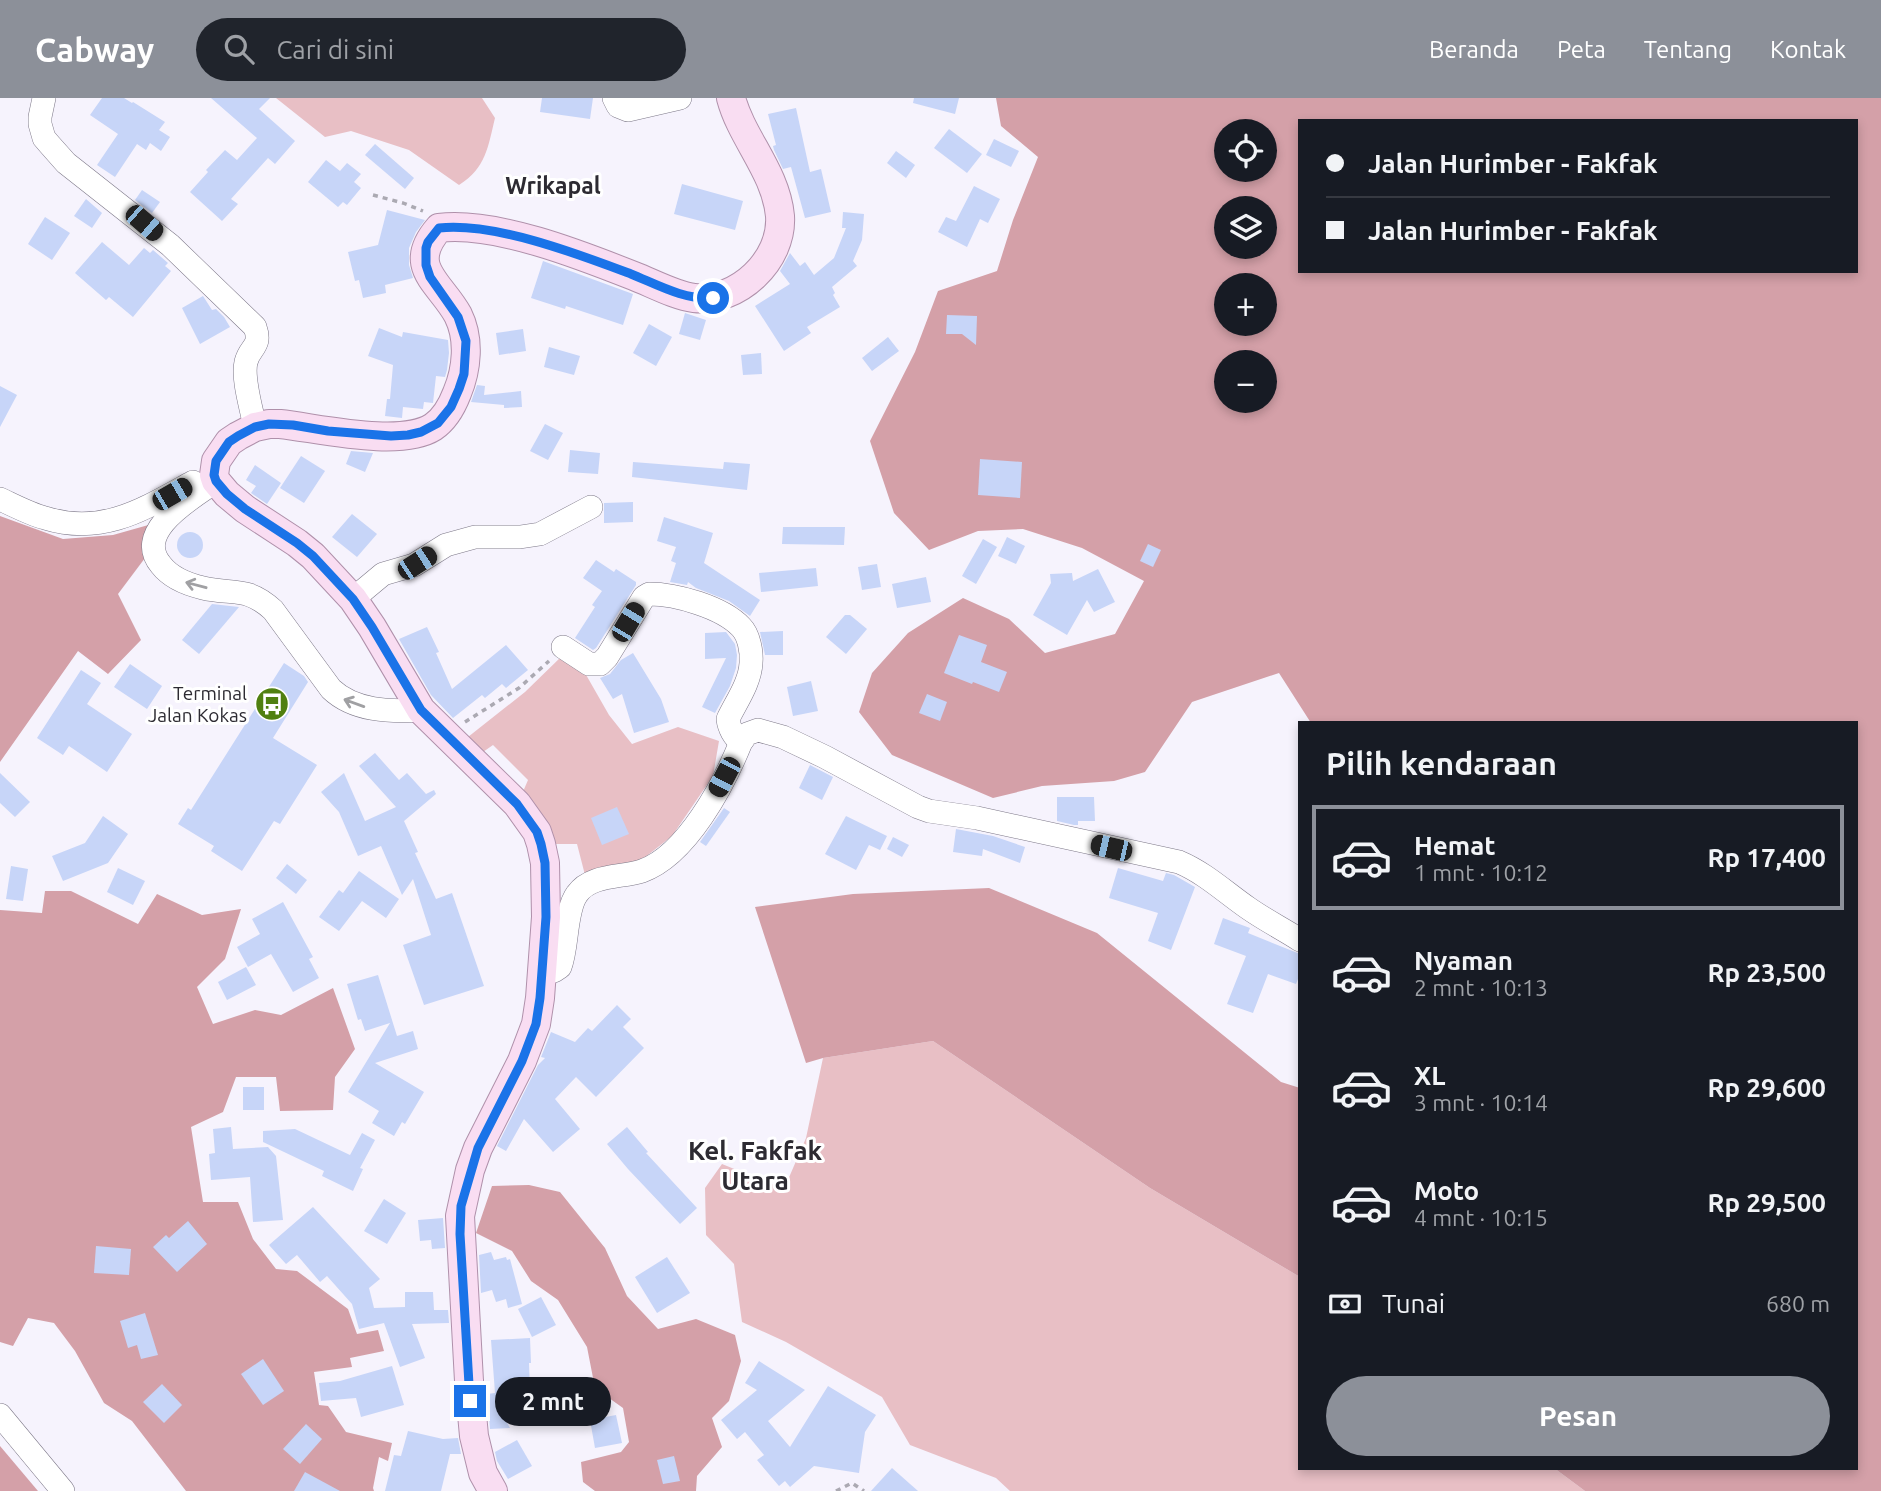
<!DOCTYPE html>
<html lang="id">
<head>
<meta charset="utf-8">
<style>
  :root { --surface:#171b24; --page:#20242c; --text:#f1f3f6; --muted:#9ea1a6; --line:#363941; --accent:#8c9099 }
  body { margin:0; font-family:Ubuntu,sans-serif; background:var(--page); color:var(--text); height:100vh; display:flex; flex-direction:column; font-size:26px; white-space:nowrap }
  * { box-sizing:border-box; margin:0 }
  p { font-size:23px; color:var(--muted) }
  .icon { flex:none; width:38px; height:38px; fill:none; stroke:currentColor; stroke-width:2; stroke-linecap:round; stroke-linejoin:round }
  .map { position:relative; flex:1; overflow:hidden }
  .details { position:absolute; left:1298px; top:623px; width:560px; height:749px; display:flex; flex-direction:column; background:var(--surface); border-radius:0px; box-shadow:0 4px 10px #0003 }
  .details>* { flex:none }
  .banner { position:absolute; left:1298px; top:21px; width:560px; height:154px; border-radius:0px; box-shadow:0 4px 10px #0003; display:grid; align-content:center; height:154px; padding:0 28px; background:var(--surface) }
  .fabs { position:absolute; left:1214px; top:21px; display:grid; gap:14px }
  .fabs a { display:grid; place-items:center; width:63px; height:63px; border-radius:50%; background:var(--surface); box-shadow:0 4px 10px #0003; font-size:35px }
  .end { position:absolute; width:32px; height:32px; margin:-16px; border:9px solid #1a73e8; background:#fff; box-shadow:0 0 0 4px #fff }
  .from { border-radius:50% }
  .bubble { position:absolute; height:49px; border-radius:24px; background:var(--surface); box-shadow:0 4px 10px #0003; font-size:23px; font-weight:700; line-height:49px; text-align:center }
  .car { position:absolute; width:21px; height:42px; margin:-21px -10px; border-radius:9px; box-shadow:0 0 5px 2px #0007; background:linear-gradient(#222 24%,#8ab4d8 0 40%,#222 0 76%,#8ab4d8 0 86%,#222 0) }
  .banner b { display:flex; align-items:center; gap:24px; height:66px; font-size:26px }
  .banner b+b { border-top:2px solid var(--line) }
  .banner i { width:18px; height:18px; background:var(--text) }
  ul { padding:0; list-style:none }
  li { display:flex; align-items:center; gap:21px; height:105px; margin:0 14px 10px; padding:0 14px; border:4px solid transparent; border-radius:0px }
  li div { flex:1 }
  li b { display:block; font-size:26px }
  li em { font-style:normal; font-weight:700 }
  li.active { border-color:var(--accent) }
  li>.icon { width:63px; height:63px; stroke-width:1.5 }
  h2 { padding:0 28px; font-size:32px; line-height:84px }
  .pay { display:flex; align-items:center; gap:18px; height:77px; padding:0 28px; font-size:26px }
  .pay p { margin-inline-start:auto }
  .primary-button { display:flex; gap:14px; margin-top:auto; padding:14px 28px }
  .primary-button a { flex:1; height:80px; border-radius:42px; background:var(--accent); color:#fff; font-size:28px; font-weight:700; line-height:80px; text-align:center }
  header { display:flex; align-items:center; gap:42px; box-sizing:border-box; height:98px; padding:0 35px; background:var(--accent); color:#fff }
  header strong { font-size:33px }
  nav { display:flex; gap:38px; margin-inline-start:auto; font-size:24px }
  .search { width:490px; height:63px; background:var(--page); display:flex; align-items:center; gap:18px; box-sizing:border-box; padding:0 24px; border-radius:38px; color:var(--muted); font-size:26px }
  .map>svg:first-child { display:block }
</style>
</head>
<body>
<header>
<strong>Cabway</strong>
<div class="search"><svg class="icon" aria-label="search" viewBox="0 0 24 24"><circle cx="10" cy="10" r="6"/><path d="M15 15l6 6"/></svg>Cari di sini</div>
<nav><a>Beranda</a><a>Peta</a><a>Tentang</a><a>Kontak</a></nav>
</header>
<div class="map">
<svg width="1881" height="1393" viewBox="0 0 1881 1393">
  <rect width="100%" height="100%" fill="#f6f3fd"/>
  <g fill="#e8bfc5">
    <path d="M276,0H482L495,20C488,49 486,70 459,87L409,52L351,33L325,39Z"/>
    <path d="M563,557L585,575L609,617L632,646L678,629L719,643L713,678L672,738L639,764L585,777L577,746H553L522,696L528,682L493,647L483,654L468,639L525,594Z"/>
    <path d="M933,943L1150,1090L1300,1179V1370H1554L1585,1393H1010L996,1380L910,1347L882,1299L786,1244L742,1224L734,1166L706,1137L705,1090L722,1066L784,1091L806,1040L823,960Z"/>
  </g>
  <g fill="#d4a0a8" fill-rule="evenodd">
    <path d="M996,0H1881V1393H1585L1554,1370H1857V625H1311L1279,575L1192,604L1145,674L1114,683L1042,688L993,700L892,657L859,614L872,575L908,535L963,500L1009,521L1045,555L1115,536L1144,483L1082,450L1023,431L978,433L929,452L894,415L870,343L915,254L938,193L997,173L1013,122L1038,59L1001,28ZM1300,23H1857V173H1300ZM1227,33H1265V72H1227ZM1227,110H1265V149H1227ZM1227,187H1265V226H1227ZM1227,264H1265V303H1227Z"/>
    <path d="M0,418L63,441L113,437L159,424L145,460L118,496L141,542L108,576L78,553L0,664Z"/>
    <path d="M989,790L1097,835L1281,984L1300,990V1179L1150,1090L933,943L823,960L806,965L755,809L853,796Z"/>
    <path d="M45,793H71L138,826L157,796L202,817L241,811L225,861L197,889L213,926L255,912L281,917L333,890L355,951L335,979L333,1012L280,1013L276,979H236L223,1014L191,1029L203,1104H238L253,1141L276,1171L297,1173L348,1211L357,1236L378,1232L384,1253L350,1260L352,1269L314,1274L319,1307L328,1308L346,1334L392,1345L388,1363L379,1359L373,1390L374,1393H186L132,1323L104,1305L75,1253L54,1225L28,1220L13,1248L0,1244V812L42,815Z"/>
    <path d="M529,1087L560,1094L605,1150L627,1198L658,1231L696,1221L735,1237L741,1263L729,1303L712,1320L722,1349L697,1378L696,1393H595L583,1384L581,1364L621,1354L629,1344L623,1310L595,1290L587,1249L558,1202L531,1183L512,1153L476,1135L492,1088Z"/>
    <path d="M0,1348L38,1393H0Z"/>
  </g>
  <g fill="#c7d5f8">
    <path d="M102,0H124L132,5L133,4L165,24L159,32L170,39L161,53L150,45L146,52L137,46L115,79L97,67L118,36L90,17Z"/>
    <path d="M211,0H270L259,11L295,43L275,66L268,60L231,101L238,106L222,123L190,94L208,74L206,72L225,52L237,62L257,40Z"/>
    <path d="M542,0H593L590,21L540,14Z"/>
    <path d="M914,0H959L955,16L913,5Z"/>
    <path d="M796,10L810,74L821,71L831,114L805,120L791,69L783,71L774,52L773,48L776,47L768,16Z"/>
    <path d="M949,31L982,56L967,75L934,50Z"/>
    <path d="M994,41L1019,53L1011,69L986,57Z"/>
    <path d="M375,46L414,80L405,91L365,57Z"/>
    <path d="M896,53L915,67L906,80L887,65Z"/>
    <path d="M326,62L340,73L347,65L361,76L354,84L361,90L347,107L343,104L338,109L308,84Z"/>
    <path d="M682,86L743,103L735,132L674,116Z"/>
    <path d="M974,88L1000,101L988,125L980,121L967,149L938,134L946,119L956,123Z"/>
    <path d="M142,92L160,104L152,115L135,102Z"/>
    <path d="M86,101L102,115L92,130L74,118Z"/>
    <path d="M387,112L425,122L416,134L409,150V167L413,180L385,187L386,195L363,200L359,182L355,183L348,154L378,147Z"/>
    <path d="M843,114L864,116L862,142L853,163L857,168L832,189L835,195L833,197L840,209L807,229L811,235L784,253L755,208L790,186L780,173L790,155L800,168L805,164L814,177L834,160L846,130H842Z"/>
    <path d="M45,119L70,135L52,162L28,146Z"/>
    <path d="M102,144L129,167L144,150L150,155L153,152L168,165L165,168L171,173L133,219L109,199L106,202L75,175Z"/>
    <path d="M543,163L633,196L623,227L566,208L565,211L531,200Z"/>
    <path d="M203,198L212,212L216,211L224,219L230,229L200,246L182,210Z"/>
    <path d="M685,215L706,222L700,242L679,236Z"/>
    <path d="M947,217L977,218L976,247L962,236H946Z"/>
    <path d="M649,226L672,239L656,268L633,255Z"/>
    <path d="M379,230L402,239L403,234L448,242L449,255L447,272L445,279L436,278L433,305L424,304L423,311L403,309L402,320L385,318L387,301H390L393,267L368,258Z"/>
    <path d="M523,231L526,253L499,257L496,235Z"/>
    <path d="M888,239L899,253L872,273L862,260Z"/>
    <path d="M549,249L580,258L574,277L544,269Z"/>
    <path d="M761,255L762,276L743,277L741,257Z"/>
    <path d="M477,287L485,288L484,297L521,293L522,309L504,310V307L471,304Z"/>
    <path d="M0,288L17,297L0,329Z"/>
    <path d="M545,326L563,335L548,362L530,353Z"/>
    <path d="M570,352L600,355L598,376L568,374Z"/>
    <path d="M351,353L373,355L365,374L346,366Z"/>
    <path d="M301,358L325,373L304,405L280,390Z"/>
    <path d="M980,361L1022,364L1020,400L978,397Z"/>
    <path d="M633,364L723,371L724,364L750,366L747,392L632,379Z"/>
    <path d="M255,367L281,385L267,406L251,395L256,388L246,382Z"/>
    <path d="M633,404V424L604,425V405Z"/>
    <path d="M352,416L377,436L357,459L332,439Z"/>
    <path d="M664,419L713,435L704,465L760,502L750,518L729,503L696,490L688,484L687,487L670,484L676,465L671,463L676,449L657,443Z"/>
    <path d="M783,429H845L844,447L782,446Z"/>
    <circle cx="190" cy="447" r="13"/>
    <path d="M1007,439L1025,448L1016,466L998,458Z"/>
    <path d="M983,441L997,449L976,486L962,478Z"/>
    <path d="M1148,446L1161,452L1153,469L1140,463Z"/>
    <path d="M596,462L614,474L616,471L636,484V487L596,550L593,552L575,540L595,509L592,507L602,493L583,480Z"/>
    <path d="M877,466L881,489L862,492L858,469Z"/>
    <path d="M816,470L818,488L761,494L759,475Z"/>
    <path d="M1098,471L1115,504L1094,514L1087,502L1067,537L1033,517L1051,485L1050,476L1072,475L1073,483Z"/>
    <path d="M926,479L931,504L897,510L892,486Z"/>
    <path d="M212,506L239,509L199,556L182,542Z"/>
    <path d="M845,517H850L867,531L846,556L826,539Z"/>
    <path d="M427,529L439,554L436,555L452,591L506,547L528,572L506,590L502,586L485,600L482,597L453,620L431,597L399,541Z"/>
    <path d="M783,533V557H765L760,534Z"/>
    <path d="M726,534L735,546L737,557L736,570L730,588L715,615L702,609L726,560L705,561V535Z"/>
    <path d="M959,537L987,547L981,564L1007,574L999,594L973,584L972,586L944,575Z"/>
    <path d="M633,555L661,601L669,624L634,635L622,596L613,601L600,580L610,576L621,562Z"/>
    <path d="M284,565L304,578L308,584L273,640L317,667L280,726L274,723L242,773L211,753L214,748L178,726L188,710L191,712Z"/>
    <path d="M130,566L162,588L147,611L114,589Z"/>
    <path d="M81,572L101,585L87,606L132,636L107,674L69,648L63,657L37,640Z"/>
    <path d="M811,583L818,613L793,618L787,589Z"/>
    <path d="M927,596L947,604L940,623L919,615Z"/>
    <path d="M375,655L399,682L407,675L426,696L434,692L436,696L404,723L418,754L415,755L436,801L452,795L484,888L424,907L403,847L431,837L413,781L402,797L381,748L358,758L339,714L321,694L344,675L365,723L396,709L359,668Z"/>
    <path d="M810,667L833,679L822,702L799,690Z"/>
    <path d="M0,675L30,704L15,719L0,705Z"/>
    <path d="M1057,699H1094L1095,723H1078V727H1074L1057,723Z"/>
    <path d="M617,709L629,736L602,747L591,720Z"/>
    <path d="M724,710L730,714L706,748L700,744Z"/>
    <path d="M103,718L128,736L108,765L63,783L52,758L85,745Z"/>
    <path d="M846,718L887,738L880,752L869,747L856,772L825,756Z"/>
    <path d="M956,731L993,738L1025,749L1020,765L983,751L982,758L953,754Z"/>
    <path d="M893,739L909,747L902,759L887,751Z"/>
    <path d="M287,766L307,782L296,796L276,780Z"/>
    <path d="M11,768L28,771L23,803L6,801Z"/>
    <path d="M118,770L145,783L133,807L107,794Z"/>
    <path d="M1118,770L1163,783L1166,775L1174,777L1195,789L1171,852L1148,843L1158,815L1109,800Z"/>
    <path d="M359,773L399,801L386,820L362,803L339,833L319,819L339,792L343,795Z"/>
    <path d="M283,804L313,859L309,861L319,880L293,894L271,856L248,869L237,849L260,836L252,821Z"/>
    <path d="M1223,820L1250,830L1248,835L1300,856V876L1296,886L1268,876L1253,915L1227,906L1246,858L1214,846Z"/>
    <path d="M246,869L256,887L227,902L218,884Z"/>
    <path d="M378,877L397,938L413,933L418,951L375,965L424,994L405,1026L402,1024L394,1038L372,1025L379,1013L348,994L390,925L365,933L361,921L358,922L347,886Z"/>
    <path d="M617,907L631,921L623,929L644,950L596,999L576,979L555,1001L580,1031L553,1054L524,1021L506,1053L497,1048L538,967L545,960L541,959L551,934L575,944L588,930L592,933Z"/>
    <rect x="243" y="989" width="21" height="23"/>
    <path d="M231,1029L233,1051L268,1049L276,1058L283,1122L253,1124L250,1079L211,1082L209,1056L215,1055L213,1031Z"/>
    <path d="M627,1029L648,1054L646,1055L697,1110L680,1126L628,1071L607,1046Z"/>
    <path d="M295,1031L350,1057L362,1035L375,1042L360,1070L363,1071L353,1093L322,1078L324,1073L263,1044V1033Z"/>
    <path d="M384,1101L406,1115L387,1146L364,1133Z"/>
    <path d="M313,1109L380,1181L369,1190L374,1210L405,1209V1194H433L434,1212H448L449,1225L412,1226L425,1260L400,1269L384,1225L359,1231L352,1206L327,1178L320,1184L297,1157L286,1166L269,1147Z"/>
    <path d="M443,1120L445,1150L432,1151L431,1142L420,1143L418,1122Z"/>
    <path d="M188,1123L207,1146L177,1174L153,1149L166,1137L169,1140Z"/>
    <path d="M96,1148L131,1151L129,1177L94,1175Z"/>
    <path d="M491,1154L494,1162L506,1159L507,1162L510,1161L522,1206L508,1210L506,1201L496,1204L492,1192L481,1195L479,1157Z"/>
    <path d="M667,1159L690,1195L657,1215L635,1179Z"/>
    <path d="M541,1199L556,1227L532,1239L518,1211Z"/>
    <path d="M145,1215L158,1257L141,1261L137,1247L128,1250L120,1223Z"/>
    <path d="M530,1240L531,1265H529L531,1320L505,1321L510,1330L490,1331L487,1296L495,1295L491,1242Z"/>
    <path d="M263,1261L284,1293L263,1307L241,1276Z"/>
    <path d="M759,1263L805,1292L768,1323L790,1349L828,1288L876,1317L865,1334L859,1375L814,1368L790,1389L785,1383L779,1388L757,1362L764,1357L745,1334L737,1341L721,1322L757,1292L745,1285Z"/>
    <path d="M392,1268L404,1307L361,1319L356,1300L321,1303L319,1285L340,1283Z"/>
    <path d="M162,1286L182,1307L164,1325L143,1304Z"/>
    <path d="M616,1317L622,1345L595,1350L590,1322Z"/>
    <path d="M306,1326L322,1341L300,1366L283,1351Z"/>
    <path d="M408,1333L443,1341L458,1340L461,1356H450L441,1393H385L394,1357L401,1358Z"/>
    <path d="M517,1342L532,1368L508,1381L497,1363L495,1354Z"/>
    <path d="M674,1358L680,1383L663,1386L657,1362Z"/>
    <path d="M892,1370L918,1393H871Z"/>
    <path d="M305,1374L340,1393H294Z"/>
  </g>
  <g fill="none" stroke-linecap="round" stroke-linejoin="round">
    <g stroke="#7d7888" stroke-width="24">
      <g id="minor">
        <path d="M44,0L40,19V26L44,40L50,47L66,65L170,147L255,229C262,249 250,248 246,264C242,281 252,312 255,329"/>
        <path d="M614,0L618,8L628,12L680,0"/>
        <path d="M216,383C194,399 132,433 161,467C171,480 186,486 203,490C233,497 247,488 273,512L331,591C354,613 390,614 421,612"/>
        <path d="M0,401C15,408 30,416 45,420C103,438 144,411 193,384"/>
        <path d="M353,501L383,476L414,467L446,447L475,439H520L540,436L591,409"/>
        <path d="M563,549L589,566H600L607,559L644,499L649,496C676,496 722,509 741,529C749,537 752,554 751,565C750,585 736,604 728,621C729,630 734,639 741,644"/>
        <path d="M541,874L554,873L560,869C568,849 565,812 577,796C591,776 621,780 642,773C687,757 724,686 741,644L747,636L758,632L783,639L825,659L918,709L929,713L977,720L1179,764C1205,775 1225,794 1248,810C1265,822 1283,831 1300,842"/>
        <path d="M0,1317L63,1393"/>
      </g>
    </g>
    <g stroke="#af90aa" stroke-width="30">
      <path id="major" d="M493,1393L483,1375L474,1338L469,1283L460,1118L470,1072L478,1050L522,963L536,926L540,900L546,819L545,765L541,746L537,734L517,706L421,612L372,529L353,501L313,458L297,445L245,411L227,396L216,383L214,377L216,363L229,344L238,338L255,329L269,326H280C318,330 400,350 433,329C445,321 452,308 457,295C467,271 470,241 458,217C440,184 405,169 439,130C495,123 581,157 634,178C652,185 676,198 694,200C738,205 783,162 780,118C776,74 742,41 731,0"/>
    </g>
    <g stroke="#aba9b2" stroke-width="3.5" stroke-dasharray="5 5" stroke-linecap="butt">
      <path d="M373,97L403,105L423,113"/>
      <path d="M465,624L519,590L549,563"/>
      <path d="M836,1393L852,1385L864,1393"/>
    </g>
    <use href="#minor" stroke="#fff" stroke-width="23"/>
    <use href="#major" stroke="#f9ddf2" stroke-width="28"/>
  </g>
  <defs><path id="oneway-shaft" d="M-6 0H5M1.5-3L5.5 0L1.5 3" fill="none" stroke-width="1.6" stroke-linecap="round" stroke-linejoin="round" transform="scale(1.75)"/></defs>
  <g stroke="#a0a0a3">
    <use href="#oneway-shaft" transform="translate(196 487) rotate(-165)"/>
    <use href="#oneway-shaft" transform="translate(354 605) rotate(-160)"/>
  </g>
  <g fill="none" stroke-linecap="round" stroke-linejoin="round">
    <path stroke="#1a73e8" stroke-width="9" d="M470,1303L460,1136L461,1108L478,1050L522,963L536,926L540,900L546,819L545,765L541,746L537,734L517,706L421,612L372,529L353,501L313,458L297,445L245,411L227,396L216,383L214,377L216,363L229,344L238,338L255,329L269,326L293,327L328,333L391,338L408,337L421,334L438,325L451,309L459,291L464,276L466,243L458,219L430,179L426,167V150L428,144L439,130C495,124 578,156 631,176C658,187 684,202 713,200"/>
  </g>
  <defs>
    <g id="bus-disc" transform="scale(1.75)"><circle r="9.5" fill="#508010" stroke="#fff"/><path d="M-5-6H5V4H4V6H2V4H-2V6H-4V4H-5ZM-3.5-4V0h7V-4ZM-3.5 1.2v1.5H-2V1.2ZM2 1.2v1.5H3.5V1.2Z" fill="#fff"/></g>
  </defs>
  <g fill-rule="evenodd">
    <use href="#bus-disc" x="272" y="606"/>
  </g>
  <g text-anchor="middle" stroke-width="6" stroke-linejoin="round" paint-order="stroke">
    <g font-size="19" fill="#2d2b32" stroke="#fff" text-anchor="end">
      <text x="247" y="602">Terminal<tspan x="247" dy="22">Jalan Kokas</tspan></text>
    </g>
    <g font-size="23" font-weight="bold" fill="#2d2b32" stroke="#fff">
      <text x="553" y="96">Wrikapal</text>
    </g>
    <g font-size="26" font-weight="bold" fill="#2d2b32" stroke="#fff">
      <text x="755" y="1062">Kel. Fakfak<tspan x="755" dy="30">Utara</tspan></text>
    </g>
  </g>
</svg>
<div class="fabs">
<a><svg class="icon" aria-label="locate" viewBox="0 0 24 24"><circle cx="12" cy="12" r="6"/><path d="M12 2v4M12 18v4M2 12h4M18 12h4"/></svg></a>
<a><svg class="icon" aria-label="layers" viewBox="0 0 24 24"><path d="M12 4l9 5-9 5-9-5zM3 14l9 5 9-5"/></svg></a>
<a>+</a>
<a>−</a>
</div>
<i class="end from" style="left:713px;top:200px"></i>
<i class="end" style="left:470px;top:1303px"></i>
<div class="bubble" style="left:495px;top:1279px;width:116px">2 mnt</div>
<i class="car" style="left:144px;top:125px;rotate:131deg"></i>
<i class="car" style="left:172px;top:396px;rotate:60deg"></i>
<i class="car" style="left:417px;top:465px;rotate:57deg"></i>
<i class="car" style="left:628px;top:524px;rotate:31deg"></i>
<i class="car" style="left:724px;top:679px;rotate:208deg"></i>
<i class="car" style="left:1111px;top:750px;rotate:283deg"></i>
<div class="banner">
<b><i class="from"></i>Jalan Hurimber - Fakfak</b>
<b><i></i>Jalan Hurimber - Fakfak</b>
</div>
<section class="details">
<h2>Pilih kendaraan</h2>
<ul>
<li class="active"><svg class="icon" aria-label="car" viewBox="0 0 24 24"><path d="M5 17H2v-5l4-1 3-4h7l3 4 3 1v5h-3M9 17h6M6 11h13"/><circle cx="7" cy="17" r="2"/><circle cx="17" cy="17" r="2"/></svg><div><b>Hemat</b><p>1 mnt · 10:12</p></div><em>Rp 17,400</em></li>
<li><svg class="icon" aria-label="car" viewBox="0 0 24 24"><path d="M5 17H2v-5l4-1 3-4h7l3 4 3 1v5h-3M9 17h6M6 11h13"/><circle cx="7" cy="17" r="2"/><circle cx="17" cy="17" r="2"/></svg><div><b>Nyaman</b><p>2 mnt · 10:13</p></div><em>Rp 23,500</em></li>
<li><svg class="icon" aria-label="car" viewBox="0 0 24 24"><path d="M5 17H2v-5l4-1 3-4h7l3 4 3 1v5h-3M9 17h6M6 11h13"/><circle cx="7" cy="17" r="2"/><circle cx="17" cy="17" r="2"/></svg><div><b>XL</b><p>3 mnt · 10:14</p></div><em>Rp 29,600</em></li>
<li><svg class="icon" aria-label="car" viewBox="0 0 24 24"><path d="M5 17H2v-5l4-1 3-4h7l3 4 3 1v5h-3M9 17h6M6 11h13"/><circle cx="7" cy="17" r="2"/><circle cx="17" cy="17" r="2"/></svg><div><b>Moto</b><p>4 mnt · 10:15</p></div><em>Rp 29,500</em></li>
</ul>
<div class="pay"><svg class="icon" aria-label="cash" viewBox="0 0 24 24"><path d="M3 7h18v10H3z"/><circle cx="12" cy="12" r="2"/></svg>Tunai<p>680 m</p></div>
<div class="primary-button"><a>Pesan</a></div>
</section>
</div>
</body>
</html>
